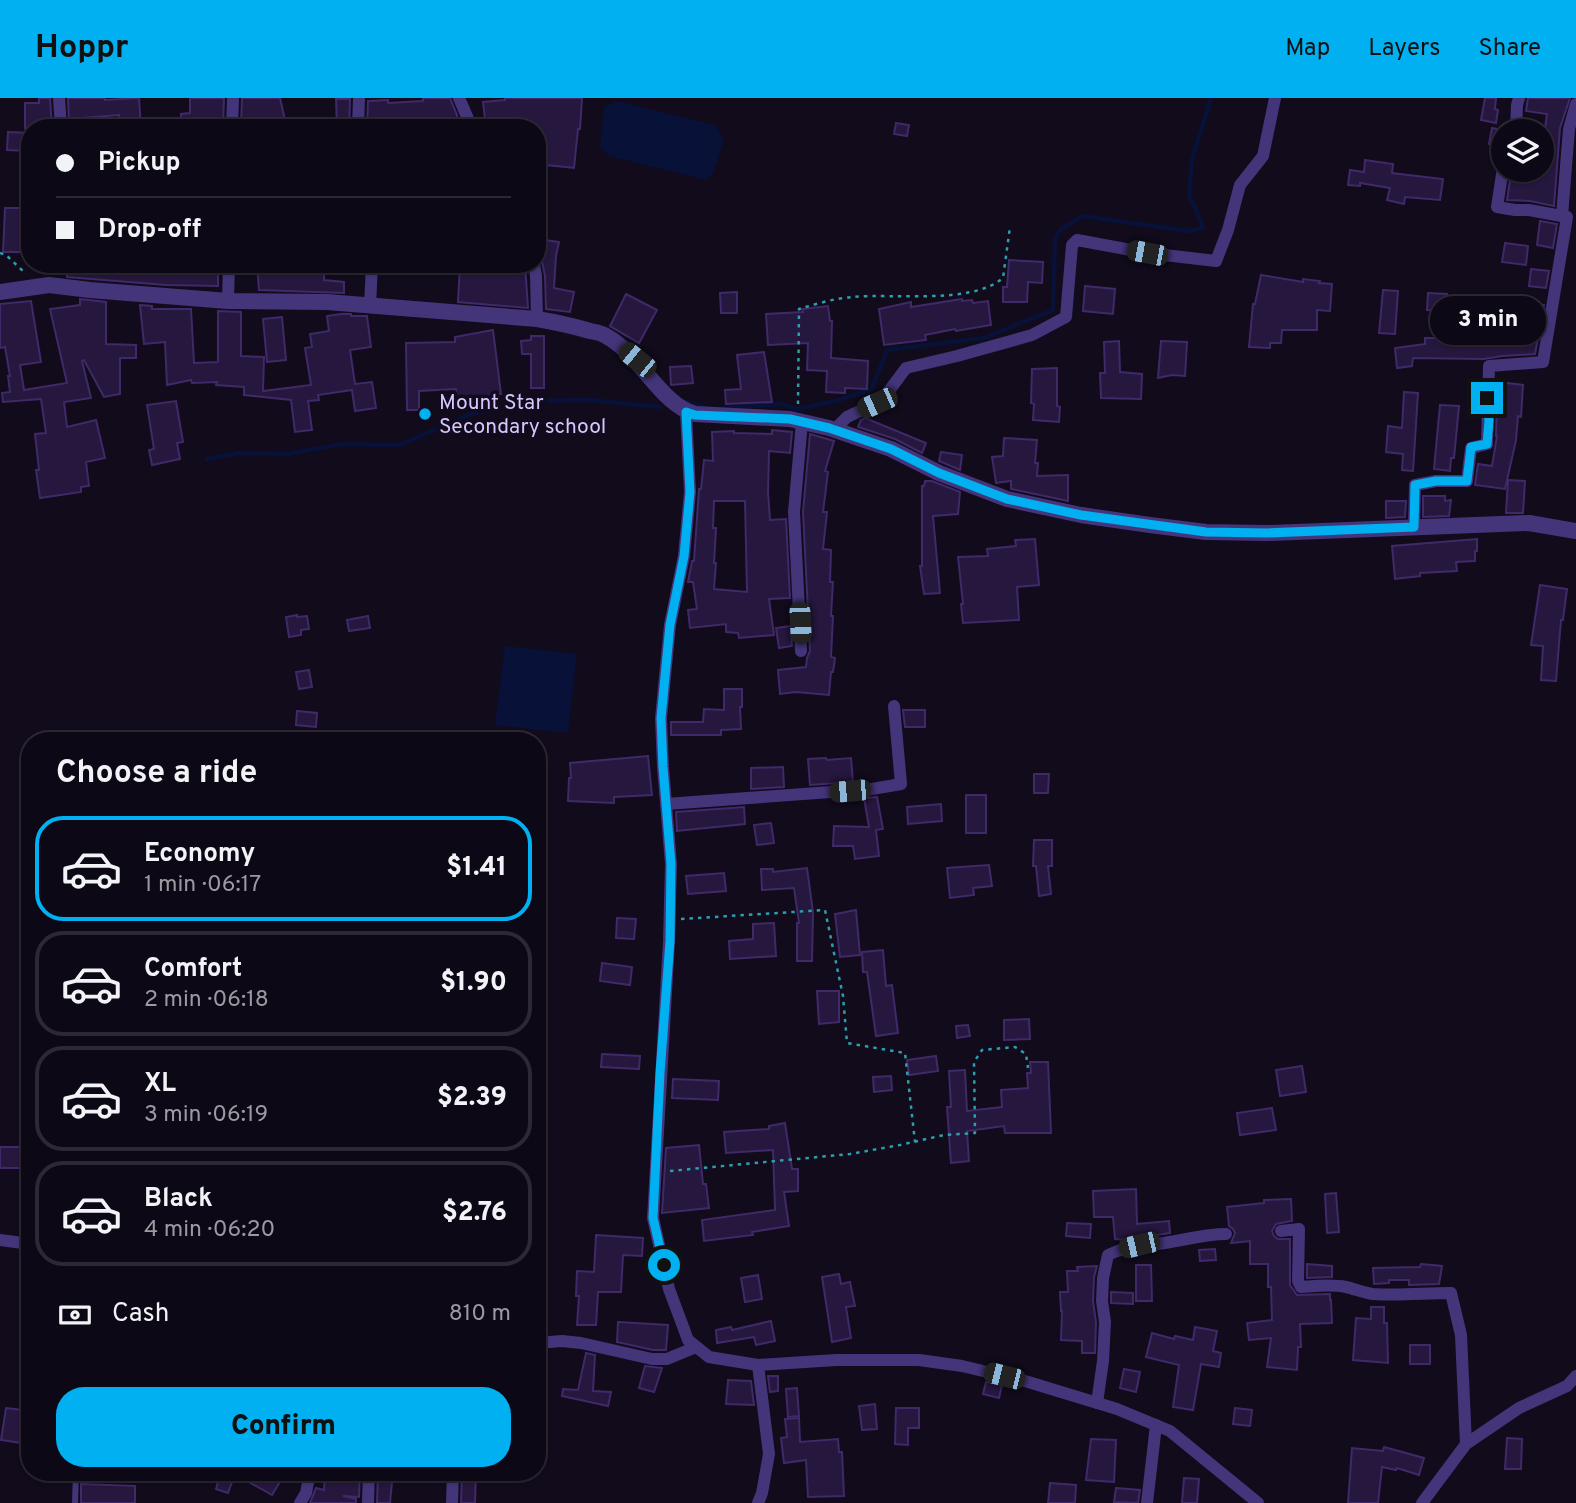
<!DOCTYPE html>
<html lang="en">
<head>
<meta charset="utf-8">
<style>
  :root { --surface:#0d0815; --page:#1b1622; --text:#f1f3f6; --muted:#9a9aa0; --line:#2d2934; --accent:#00b0f1 }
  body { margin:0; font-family:Overpass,sans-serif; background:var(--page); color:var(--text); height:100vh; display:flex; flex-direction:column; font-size:26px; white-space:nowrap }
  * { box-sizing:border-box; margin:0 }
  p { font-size:23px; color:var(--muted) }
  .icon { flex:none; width:38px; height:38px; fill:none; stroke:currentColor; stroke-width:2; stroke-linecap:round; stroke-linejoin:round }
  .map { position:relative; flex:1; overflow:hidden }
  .sheet { position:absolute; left:21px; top:634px; width:525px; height:749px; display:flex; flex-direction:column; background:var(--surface); border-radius:28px; box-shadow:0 2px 5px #0004,0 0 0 2px var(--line) }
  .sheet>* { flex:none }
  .guide { position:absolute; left:21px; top:21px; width:525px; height:154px; border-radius:28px; box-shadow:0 2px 5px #0004,0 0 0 2px var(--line); display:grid; align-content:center; height:154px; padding:0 35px; background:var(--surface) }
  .fabs { position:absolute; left:1491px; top:21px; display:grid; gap:14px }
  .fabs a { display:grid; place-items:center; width:63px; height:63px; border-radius:50%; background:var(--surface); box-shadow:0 2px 5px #0004,0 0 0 2px var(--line); font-size:35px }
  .end { position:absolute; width:32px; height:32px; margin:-16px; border:9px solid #00b0f1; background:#111; box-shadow:0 0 0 4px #111 }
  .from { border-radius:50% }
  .bubble { position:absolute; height:49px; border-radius:24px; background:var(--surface); box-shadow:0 2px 5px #0004,0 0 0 2px var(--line); font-size:23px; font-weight:800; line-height:49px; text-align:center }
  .car { position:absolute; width:21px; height:42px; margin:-21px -10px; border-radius:9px; box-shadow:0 0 5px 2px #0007; background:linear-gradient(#222 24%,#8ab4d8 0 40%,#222 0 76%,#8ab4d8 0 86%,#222 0) }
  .guide b { display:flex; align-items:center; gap:24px; height:66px; font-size:26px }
  .guide b+b { border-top:2px solid var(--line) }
  .guide i { width:18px; height:18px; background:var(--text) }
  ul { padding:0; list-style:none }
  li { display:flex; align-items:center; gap:21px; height:105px; margin:0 14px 10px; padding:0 21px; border:4px solid var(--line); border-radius:28px }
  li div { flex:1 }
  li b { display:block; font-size:26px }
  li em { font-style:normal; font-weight:800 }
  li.current { border-color:var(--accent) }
  li>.icon { width:63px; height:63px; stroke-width:1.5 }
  h2 { padding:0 35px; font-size:32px; line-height:84px }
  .pay { display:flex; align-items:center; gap:18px; height:77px; padding:0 35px; font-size:26px }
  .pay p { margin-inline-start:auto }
  .action { display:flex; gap:14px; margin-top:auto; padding:14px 35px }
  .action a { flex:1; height:80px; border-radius:28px; background:var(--accent); color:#111; font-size:28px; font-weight:800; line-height:80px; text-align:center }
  header { display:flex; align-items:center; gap:42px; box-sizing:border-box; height:98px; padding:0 35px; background:var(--accent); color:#111 }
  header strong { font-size:33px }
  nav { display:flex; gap:38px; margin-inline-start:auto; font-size:24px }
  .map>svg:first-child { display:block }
</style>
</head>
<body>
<header>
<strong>Hoppr</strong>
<nav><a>Map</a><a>Layers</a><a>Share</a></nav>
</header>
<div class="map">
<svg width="1576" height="1405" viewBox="0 0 1576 1405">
  <rect width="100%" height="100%" fill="#110b1c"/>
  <g fill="#081138">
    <path d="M616,3L715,27L724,41L713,75L706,82L609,58L600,48L604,9Z"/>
    <path d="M505,548L577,556L568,635L495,627Z"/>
  </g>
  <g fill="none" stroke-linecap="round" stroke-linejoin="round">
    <g stroke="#081138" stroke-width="4.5">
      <path d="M685,304L707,310"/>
      <path d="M722,310L781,306L797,311L839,302L872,291L887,252L984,240L1053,212L1055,141L1060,132L1083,118L1188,133L1203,130L1195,109L1189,99L1192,61L1211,0"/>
      <path d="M207,361L238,355L287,356L342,346L400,347L468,317L526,303L589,302L660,309"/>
    </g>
  </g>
  <g fill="#25173d" stroke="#402969" stroke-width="2" fill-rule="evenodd">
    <path d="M39,0H50L52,30H25V5H39Z"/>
    <path d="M68,0H105V2L139,0L141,30H120L119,17L82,20V23L69,24Z"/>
    <path d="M190,0H224L223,30H181V16L190,15Z"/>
    <path d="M242,0H280L285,22L283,30H241Z"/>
    <path d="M423,0H450L457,17V23L416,27V30H367L368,3L388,2V5L423,3Z"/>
    <path d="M505,0H582L580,31H578L574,70L537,66L539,30H486L483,4L505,2Z"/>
    <path d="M1485,0H1496L1495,11L1498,12L1496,25L1481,22Z"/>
    <path d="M1528,0H1570L1560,30L1554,108L1530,103L1507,102L1510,82L1524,84L1525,72H1542V52L1547,16L1526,13Z"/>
    <path d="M336,1H350L349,30H337Z"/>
    <path d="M896,25L909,27L907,38L894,36Z"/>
    <path d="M1492,30L1503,32V48L1489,46Z"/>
    <path d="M8,34L30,35V53L7,52Z"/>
    <path d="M1365,62L1393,66L1392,75L1443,81L1440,102L1405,99L1404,106L1387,102L1390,90L1360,85V88L1348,87L1350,72L1364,74Z"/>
    <path d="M5,110H25V128H22V154H3Z"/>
    <path d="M1540,123L1557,126L1553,150L1537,147Z"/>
    <path d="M545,142L559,144L556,158L554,190L574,194L570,214L546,211L545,178L542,164Z"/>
    <path d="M1505,145L1528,148L1526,167L1502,164Z"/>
    <path d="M1009,162L1043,164L1042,185L1028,184L1027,204H1003V189H1007Z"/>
    <path d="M67,166H218V188L166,187L67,179Z"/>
    <path d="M257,166H324V182L344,184V195L259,192Z"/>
    <path d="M460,166H525L528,210L458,204Z"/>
    <path d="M1531,171L1549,173L1546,190L1529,188Z"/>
    <path d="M1261,177L1303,184V181L1320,183L1319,185L1332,186L1330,213L1317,212V232H1282L1281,245H1270V250L1249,249L1253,206H1255Z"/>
    <path d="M1085,188L1115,191L1113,216L1083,213Z"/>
    <path d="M1383,192L1398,193L1395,236L1379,235Z"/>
    <path d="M737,194V215H721L720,195Z"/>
    <path d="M1428,195L1447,196L1446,213L1427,212Z"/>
    <path d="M626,196L657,212L639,245L610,228Z"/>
    <path d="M80,201L106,204V246L136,247V260H120V296L104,299L84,262L82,263L91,300L64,304L67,329L96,322L105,360L86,364L89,388L81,389V394L40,400L36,372H39L35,336L46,335L41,301L3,304L2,295L10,294L8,278H10L5,249L0,250V206L31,203L41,264L20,267L24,292L67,285L50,211L80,207Z"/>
    <path d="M962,201V203L972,202L973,205L988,203L991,227L956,233L955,231L925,237L926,242L884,247L879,211L911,204V209Z"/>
    <path d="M1537,206L1544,207L1535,256L1502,258L1484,261L1413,260L1412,268L1397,270L1395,250L1425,246V240H1455V243H1487V241H1507V240L1532,241Z"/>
    <path d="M140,207L152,208V211H191L194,265L218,264V213L241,214V258L264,259L263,293L311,287L305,250L312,249L310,236L329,233L327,218L341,216H351V218H367L371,249L350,252L355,286L372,284L376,310L355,313L352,292L318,297L319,302L308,303L312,332L295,334L291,302L244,297V289L216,287L217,284L192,285L191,282L167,287L165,244L144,246Z"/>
    <path d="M828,208L830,223H832L831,260L868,263L867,291L845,290V295L826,294L827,273L807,272L808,245L768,247L766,216L803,214L802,211Z"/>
    <path d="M282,219L286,262L267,264L263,221Z"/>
    <path d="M493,232L501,296L473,300L474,310L457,311L456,291L419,293V312H407L406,245L455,244V239Z"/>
    <path d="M531,238H544V290H531V256H522L521,243L531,242Z"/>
    <path d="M1119,243L1120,274L1142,276L1141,301L1101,300L1100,275H1105L1104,244Z"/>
    <path d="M1161,243L1187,244L1185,278L1172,277L1158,280Z"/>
    <path d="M764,254L772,304L726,306L725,292L741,291L737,257Z"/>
    <path d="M691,268L693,285L671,287L670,269Z"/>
    <path d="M1057,270V308L1060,309L1059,324L1033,322L1034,306L1031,305L1032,271Z"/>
    <path d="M1499,284L1523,287L1521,319L1518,318L1516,342L1505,391L1475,387L1478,366L1492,368L1497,338H1496L1497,303Z"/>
    <path d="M1404,294L1418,295L1413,373L1402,372L1403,356L1386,354L1388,328L1402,330Z"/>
    <path d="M176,303L183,344L177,345L180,361L152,367L149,352L154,351L147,307Z"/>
    <path d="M1440,307L1459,308L1454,360H1451L1450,373L1434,371Z"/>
    <path d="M865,320L926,345L922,355L895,341L858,329L861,322Z"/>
    <path d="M772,332L792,334L790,355L769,353L768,394L770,422L786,421L790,500L769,501L774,537L739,540L738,535L726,534V526L690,530L688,512L697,511L693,484H688L692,463H694L699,391H701L704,362L713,363L712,334L734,333V335L772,336ZM714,403H745L747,494L714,491L716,465H714L716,430H713Z"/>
    <path d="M810,336L834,343L825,373L828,374L823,414H827L823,451L831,452L830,484H833L831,518H833L831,559L835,560L833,574H831L829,597L796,594L780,596L778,572L806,569L807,560L810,553L803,414Z"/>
    <path d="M1004,340L1037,342L1035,365H1038L1037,378L1068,377V403L1011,391V383L996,385L992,359L1003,358Z"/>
    <path d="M941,354L962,357L960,372L939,363Z"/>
    <path d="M1508,382L1525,383L1523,415H1506Z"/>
    <path d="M925,383H932L960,394L958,416L933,418L940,495L924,496L920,468H922V388H924Z"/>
    <path d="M1423,398H1445V403L1451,402L1449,418L1423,419Z"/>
    <path d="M1386,403H1406L1405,419L1386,420Z"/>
    <path d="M1035,441L1039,487L1017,489L1019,522L963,525L961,506H963L958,459L988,458L987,451L1016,448L1015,442Z"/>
    <path d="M1477,441V453H1475V463L1456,464L1457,473L1420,475V478L1395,481L1392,448Z"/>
    <path d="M1540,487L1567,491L1563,522H1561L1556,583L1541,582L1543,548L1531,547Z"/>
    <path d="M297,517V519L307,518L309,531L301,532V537L289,539L286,519Z"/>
    <path d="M368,518L370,530L349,533L347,522Z"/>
    <path d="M791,528L792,548L779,550L776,530Z"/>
    <path d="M309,572L312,589L299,591L296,574Z"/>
    <path d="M724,591H742V609H740L741,631L721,632V637H671V624H703L704,611L724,612Z"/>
    <path d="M903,612H925V629H905Z"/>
    <path d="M297,613L317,615L316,629L296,627Z"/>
    <path d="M648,658L652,697L614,699V705L568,703L569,680H571L570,665Z"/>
    <path d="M826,660L827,662L851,660L853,684L810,687L808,661Z"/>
    <path d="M783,669L784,689L751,691V670Z"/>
    <path d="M1034,676H1049L1048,695H1034Z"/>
    <rect x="966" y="697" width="20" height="38"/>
    <path d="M877,699L883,731L876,732L879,758L855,761L853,748H833L834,728L869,729L864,700Z"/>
    <path d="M941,706L942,723L908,726L907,709Z"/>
    <path d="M744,709L745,726L677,733L676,714Z"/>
    <path d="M771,725L774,745L757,747L754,727Z"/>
    <path d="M1034,742H1052V768H1048L1051,796L1039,798L1036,768H1033Z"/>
    <path d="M989,767L992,788L973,790L974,797L950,800L947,770Z"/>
    <path d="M807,770L813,814L812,863H797V825H799L794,790L762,792L761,771H773V774Z"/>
    <path d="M724,775L726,793L688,796L686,778Z"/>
    <path d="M856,812L860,857L840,859L835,816Z"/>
    <path d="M617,820L636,821L634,841L616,840Z"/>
    <path d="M774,825L776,858L730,861L729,843L753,841V826Z"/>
    <path d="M883,852L886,888L892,887L898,935L876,938L867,874H863L862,854Z"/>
    <path d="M602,865L632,869L630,887L600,883Z"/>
    <path d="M817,893H839V924L819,926Z"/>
    <path d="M1029,921L1030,941L1004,942V922Z"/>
    <path d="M968,927L970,938L957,940L956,928Z"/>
    <path d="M602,956L640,958L639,971L601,969Z"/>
    <path d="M936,958L938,973L909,977L907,962Z"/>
    <path d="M1030,964H1048L1051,1035H1005L1004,1028L967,1033L969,1063L951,1065L947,1009H951L949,973L965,972L967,1013L1002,1009L1001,992L1028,990L1027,975H1031Z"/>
    <path d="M1302,968L1306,994L1280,998L1276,972Z"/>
    <path d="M891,978L892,992L874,994L873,979Z"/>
    <path d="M673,981L719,983L718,1002L672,1000Z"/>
    <path d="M1272,1010L1276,1032L1240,1037L1237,1015Z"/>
    <path d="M785,1025L792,1071H798V1093L784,1094L789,1128L752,1134L753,1137L704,1143L702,1122L775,1112L773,1052L726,1055L724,1034L769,1031V1028Z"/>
    <path d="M699,1047L703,1086H706L709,1110L662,1115L666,1050Z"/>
    <rect x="0" y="1049" width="30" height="21"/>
    <path d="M1136,1091L1137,1126L1169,1123L1170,1135L1126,1142L1115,1141L1113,1119H1094L1093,1093Z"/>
    <path d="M1336,1095L1339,1134L1327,1135L1325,1096Z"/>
    <path d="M1291,1101L1292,1123L1276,1126L1272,1133L1274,1138L1278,1141H1290V1187L1297,1197L1330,1196V1202H1331L1332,1225L1300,1226L1301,1249H1298L1297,1272L1267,1269L1271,1240L1249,1242L1247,1225L1272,1222L1271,1189H1268V1166H1250V1143L1231,1145L1235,1135L1233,1131L1229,1128L1227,1109L1264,1105V1102Z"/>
    <path d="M1067,1125L1091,1126L1090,1140L1066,1138Z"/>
    <path d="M596,1137L643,1140L642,1158L623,1157L621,1194H598L596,1227H577L579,1198H576L577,1173L594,1174Z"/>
    <path d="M1215,1151L1216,1162L1200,1163L1199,1152Z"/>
    <path d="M1307,1166L1332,1168V1179L1307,1180Z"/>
    <path d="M1421,1166L1442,1168L1439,1186L1409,1187V1182H1389V1185L1374,1186L1373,1170L1420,1169Z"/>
    <path d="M1136,1167H1151L1152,1203H1136Z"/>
    <path d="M1097,1168L1094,1179L1093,1203L1096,1224L1095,1255H1082V1243L1061,1242L1062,1213H1061L1060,1194H1068L1067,1173H1078L1077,1169Z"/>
    <path d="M839,1176L841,1186L850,1184L855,1208L846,1209L851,1240L832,1244L822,1179Z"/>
    <path d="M758,1177L762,1201L745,1204L741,1180Z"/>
    <path d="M1111,1194L1133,1195V1206L1111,1205Z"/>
    <path d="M1371,1209H1384V1225H1387L1388,1265L1353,1262L1356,1220L1371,1221Z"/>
    <path d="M771,1223L775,1243L756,1247L754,1239L717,1245L716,1232L731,1229L732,1232Z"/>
    <path d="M618,1224L668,1227L666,1252H653L617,1244Z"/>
    <path d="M1195,1229L1217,1233L1213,1253L1221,1255L1219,1269L1201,1266L1193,1312L1173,1309L1179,1267L1146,1259L1152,1235L1174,1241L1175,1238L1193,1242Z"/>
    <rect x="1410" y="1247" width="20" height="19"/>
    <path d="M586,1255L595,1257L593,1293L611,1294L608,1308L562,1298L563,1291L578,1292Z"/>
    <path d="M645,1268L662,1270L654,1294L639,1290Z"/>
    <path d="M1124,1271L1140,1274L1136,1294L1120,1290Z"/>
    <path d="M768,1278H778V1293L770,1294Z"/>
    <path d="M728,1282L751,1283L754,1307L726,1306Z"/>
    <path d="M986,1284L1002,1287L999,1300L983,1296Z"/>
    <path d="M797,1290L799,1318L788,1319L786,1291Z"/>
    <path d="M875,1306L877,1331L862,1332L859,1308Z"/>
    <path d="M6,1310L30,1313L28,1346L1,1342Z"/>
    <path d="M896,1310H919V1330H908V1347L895,1346Z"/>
    <path d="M1235,1310L1252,1312L1250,1328L1233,1326Z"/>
    <path d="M799,1320L800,1344L838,1341L839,1354H842L844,1398L808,1399L806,1362L784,1365L781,1340L787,1339L785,1321Z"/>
    <path d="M1507,1340L1522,1341L1521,1371H1505Z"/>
    <path d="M1091,1341L1116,1342L1114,1384L1086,1382Z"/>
    <path d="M1384,1349L1424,1360L1419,1377L1397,1370L1396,1372L1382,1369L1378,1405H1348L1352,1350L1383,1353Z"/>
    <path d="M231,1374H286L272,1397Z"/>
    <path d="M325,1374H360L359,1399L343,1398L356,1401V1405H310L316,1390L324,1392Z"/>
    <path d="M378,1374H393L390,1405H377Z"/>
    <path d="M462,1374H476L475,1405H461Z"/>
    <path d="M219,1380L232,1384L228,1395L216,1391Z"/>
    <path d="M1184,1380L1199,1381L1197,1405H1182Z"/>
    <path d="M1050,1385L1076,1387L1075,1405H1048Z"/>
    <path d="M81,1386L135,1388V1405H81Z"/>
    <path d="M1116,1390L1140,1392L1138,1405L1114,1404Z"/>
  </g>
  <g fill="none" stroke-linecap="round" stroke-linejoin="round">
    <g stroke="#2b9fad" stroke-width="2.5" stroke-dasharray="3.5 5" stroke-linecap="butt">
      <path d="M0,155L6,157L26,176"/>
      <path d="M798,306L799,211C816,206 835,200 853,199C895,195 971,207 1003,180L1010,129"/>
      <path d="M681,821L825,812L843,898L847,945L905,955L915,1044"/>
      <path d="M670,1073L850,1056L900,1047L944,1037L975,1035L974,964L982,952L1015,949L1026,956L1028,970"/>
    </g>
    <path stroke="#44357b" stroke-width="6" d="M75,1405L76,1374"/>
    <g stroke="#44357b" stroke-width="12">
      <path d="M59,0L61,30"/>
      <path d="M459,0L472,30"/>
      <path d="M232,30L233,0"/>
      <path d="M358,30L359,0"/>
      <path d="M1516,33L1517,7L1519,0"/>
      <path d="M1562,118L1569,31L1576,6"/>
      <path d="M534,166L536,178L537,221"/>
      <path d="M228,203L229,166"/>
      <path d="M370,208L372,166"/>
      <path d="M686,314L690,394L684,458L670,527L661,620L663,669L671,766L669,843L653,1120L669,1191L688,1242L709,1259L758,1267L836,1262H919L962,1268L1025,1283L1117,1311L1170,1333L1258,1405"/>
      <path d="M834,332L847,319L877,305L883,301L906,270L957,258L1032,237L1066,219L1072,147L1077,142L1147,155L1216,163L1228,132L1240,87L1263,58L1275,0"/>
      <path d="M1414,429L1415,387L1436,383H1467L1471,350L1487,346L1489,268L1543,264L1567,119L1529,112H1515L1497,109L1503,70"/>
      <path d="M801,553L794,414L802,324"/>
      <path d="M666,706L872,691L901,686L894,608"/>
      <path d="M1281,1133L1299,1131L1298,1183L1301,1189C1316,1188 1331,1186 1346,1189C1355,1191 1364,1195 1373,1196C1399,1198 1425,1195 1451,1195L1461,1237L1466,1346"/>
      <path d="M0,1142L30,1146"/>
      <path d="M537,1245L562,1243L581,1245L652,1261H667L696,1249"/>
      <path d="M1097,1305L1103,1263L1105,1224L1102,1203L1103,1180L1108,1157C1126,1148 1144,1148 1164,1145C1185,1142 1205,1136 1226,1136"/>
      <path d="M300,1405L306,1395L310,1374"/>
      <path d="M368,1405L369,1374"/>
      <path d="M452,1405L453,1374"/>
      <path d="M758,1405L762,1395L769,1356L758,1267"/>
      <path d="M1147,1405L1156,1327"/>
      <path d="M1422,1405L1466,1346L1519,1310L1567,1288L1576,1278"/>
    </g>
    <path stroke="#44357b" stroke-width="16" d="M0,194L49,187L90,192L228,203L327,204L537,221C555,224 573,228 590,233C595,234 602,235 606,238C641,257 660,306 695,316L790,321L829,330L891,351L939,375L1007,401L1081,417L1150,427L1206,434L1267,435L1529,425L1576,433"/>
  </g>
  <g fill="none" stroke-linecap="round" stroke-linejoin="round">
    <path stroke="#00b0f1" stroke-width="9" d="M664,1167L653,1120L660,975L670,843L671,766L663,669L661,620L670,527L684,458L690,394L686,314L695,317L790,321L829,330L891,351L939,375L1007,401L1081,417L1206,434L1267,435L1414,429L1415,387L1436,383H1467L1471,349L1487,346L1489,323L1487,300"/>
  </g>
  <circle fill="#00b0f1" stroke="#110b1c" stroke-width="2.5" cx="425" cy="316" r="7"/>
  <g text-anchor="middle" stroke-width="7" stroke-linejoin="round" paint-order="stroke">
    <g font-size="21" fill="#d6c6ff" stroke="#110b1c" text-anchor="start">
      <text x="439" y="311">Mount Star<tspan x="439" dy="24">Secondary school</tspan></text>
    </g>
  </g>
</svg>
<div class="fabs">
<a><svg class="icon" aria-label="layers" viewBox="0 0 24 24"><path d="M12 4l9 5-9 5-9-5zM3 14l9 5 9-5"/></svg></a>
</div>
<i class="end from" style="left:664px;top:1167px"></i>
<i class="end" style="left:1487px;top:300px"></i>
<div class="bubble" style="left:1430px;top:198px;width:116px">3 min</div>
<i class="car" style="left:1147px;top:155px;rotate:281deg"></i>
<i class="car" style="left:637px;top:262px;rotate:309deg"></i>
<i class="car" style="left:877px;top:305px;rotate:246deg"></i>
<i class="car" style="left:800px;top:525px;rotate:177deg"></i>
<i class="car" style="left:850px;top:693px;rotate:265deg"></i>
<i class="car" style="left:1139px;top:1147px;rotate:257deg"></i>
<i class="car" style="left:1004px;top:1278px;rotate:284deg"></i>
<div class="guide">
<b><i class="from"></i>Pickup</b>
<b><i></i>Drop-off</b>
</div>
<section class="sheet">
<h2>Choose a ride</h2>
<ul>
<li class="current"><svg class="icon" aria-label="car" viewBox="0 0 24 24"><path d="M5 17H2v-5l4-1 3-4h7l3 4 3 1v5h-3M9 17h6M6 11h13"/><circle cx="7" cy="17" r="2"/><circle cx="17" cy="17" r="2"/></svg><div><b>Economy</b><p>1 min · 06:17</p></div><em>$1.41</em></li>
<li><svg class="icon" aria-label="car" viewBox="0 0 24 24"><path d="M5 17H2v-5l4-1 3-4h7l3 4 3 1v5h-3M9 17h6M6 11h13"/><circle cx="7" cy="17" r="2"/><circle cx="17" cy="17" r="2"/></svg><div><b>Comfort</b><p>2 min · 06:18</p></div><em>$1.90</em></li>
<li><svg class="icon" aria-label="car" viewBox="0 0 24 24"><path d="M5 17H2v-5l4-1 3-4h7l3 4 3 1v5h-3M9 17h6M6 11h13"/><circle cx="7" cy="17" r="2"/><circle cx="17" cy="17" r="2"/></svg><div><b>XL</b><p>3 min · 06:19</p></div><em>$2.39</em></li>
<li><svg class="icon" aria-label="car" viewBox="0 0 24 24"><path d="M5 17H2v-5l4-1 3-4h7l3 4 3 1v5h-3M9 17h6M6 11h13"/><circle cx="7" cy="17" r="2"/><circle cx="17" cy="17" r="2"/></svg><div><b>Black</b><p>4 min · 06:20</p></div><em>$2.76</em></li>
</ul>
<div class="pay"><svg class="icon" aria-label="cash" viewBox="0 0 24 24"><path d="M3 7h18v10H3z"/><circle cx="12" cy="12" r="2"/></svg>Cash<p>810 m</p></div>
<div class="action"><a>Confirm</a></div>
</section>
</div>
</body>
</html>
